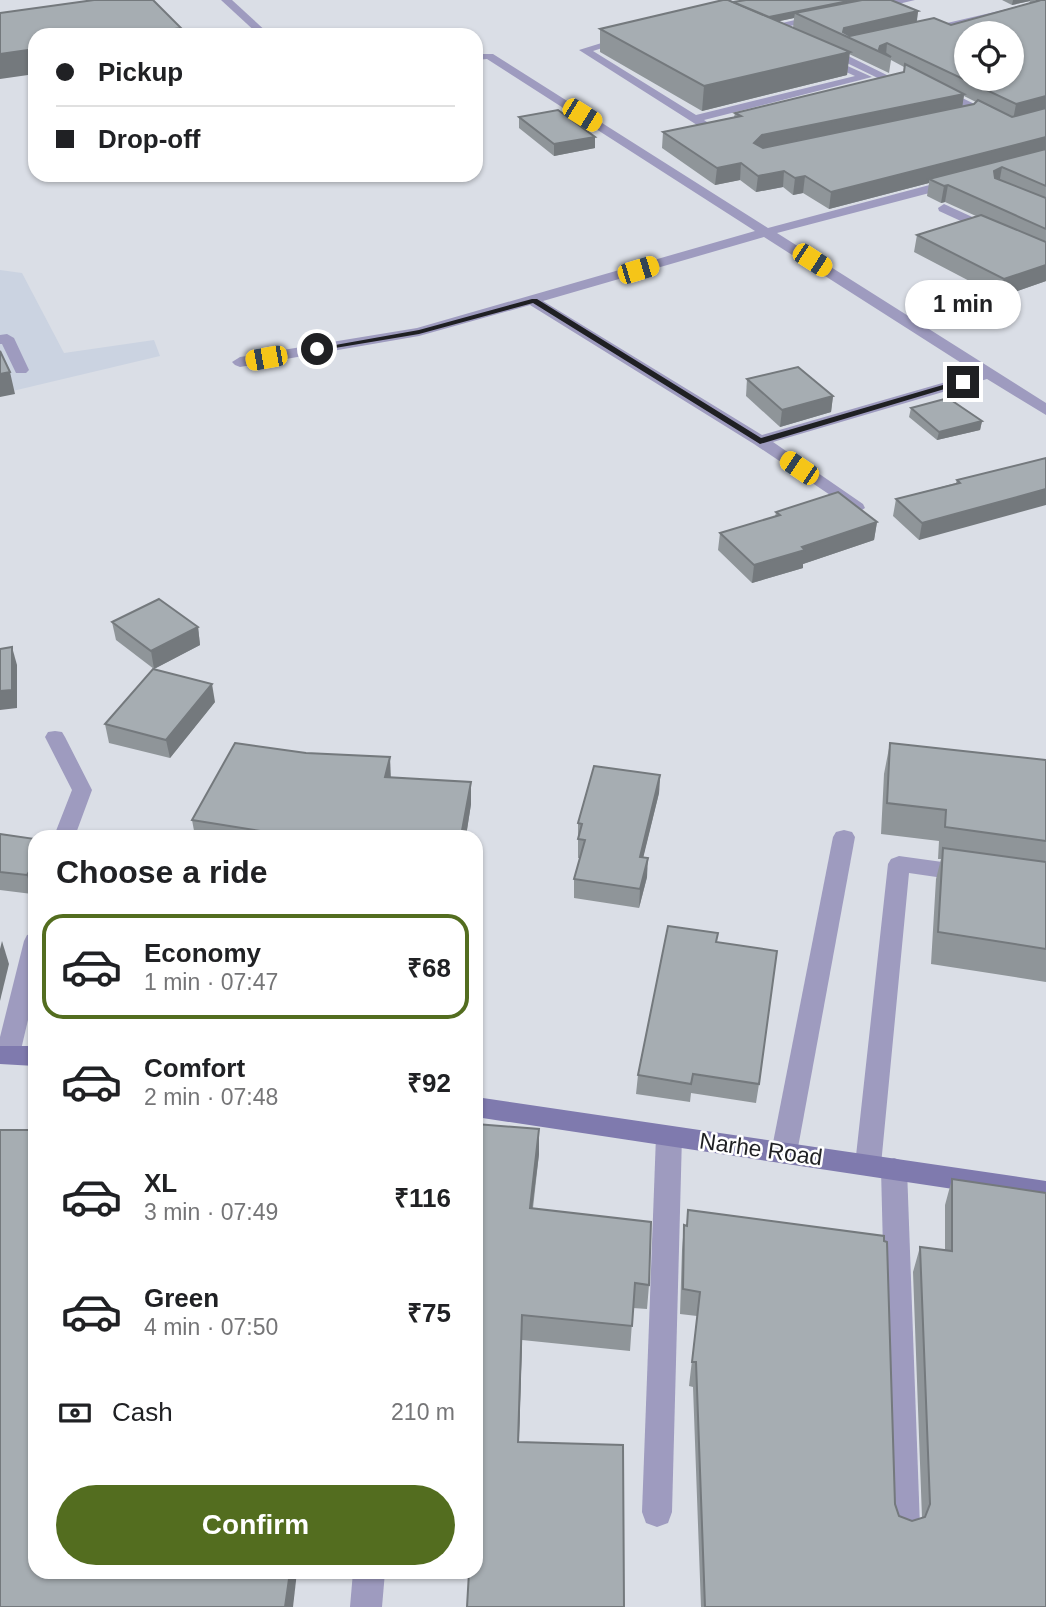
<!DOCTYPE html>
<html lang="en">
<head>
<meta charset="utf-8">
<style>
  :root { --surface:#fff; --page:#f6f6f6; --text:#202124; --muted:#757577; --line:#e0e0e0; --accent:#536d1f }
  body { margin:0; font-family:Helvetica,sans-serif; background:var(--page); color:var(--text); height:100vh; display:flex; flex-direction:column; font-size:26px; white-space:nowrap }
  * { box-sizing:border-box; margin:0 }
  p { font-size:23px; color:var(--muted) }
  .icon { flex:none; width:38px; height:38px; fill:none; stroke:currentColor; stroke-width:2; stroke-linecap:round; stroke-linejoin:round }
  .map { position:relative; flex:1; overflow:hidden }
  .panel { position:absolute; left:28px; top:830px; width:455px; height:749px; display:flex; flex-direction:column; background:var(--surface); border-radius:21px; box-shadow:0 2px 5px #0004 }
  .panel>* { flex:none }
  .top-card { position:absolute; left:28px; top:28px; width:455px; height:154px; border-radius:21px; box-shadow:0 2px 5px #0004; display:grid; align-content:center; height:154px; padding:0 28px; background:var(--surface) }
  .tools { position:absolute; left:954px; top:21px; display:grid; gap:14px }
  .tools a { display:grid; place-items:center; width:70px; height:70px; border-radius:50%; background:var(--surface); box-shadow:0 2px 5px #0004; font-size:35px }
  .end { position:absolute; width:32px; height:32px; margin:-16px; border:9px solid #1f2023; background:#fff; box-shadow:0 0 0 4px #fff }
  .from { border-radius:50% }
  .bubble { position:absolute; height:49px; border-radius:24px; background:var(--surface); box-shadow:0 2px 5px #0004; font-size:23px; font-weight:700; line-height:49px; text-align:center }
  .car { position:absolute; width:21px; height:42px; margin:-21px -10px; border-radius:9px; box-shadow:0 0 5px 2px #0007; background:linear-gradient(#f5c518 24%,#345 0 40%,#f5c518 0 76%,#345 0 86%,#f5c518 0) }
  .top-card b { display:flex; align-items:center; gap:24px; height:66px; font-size:26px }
  .top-card b+b { border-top:2px solid var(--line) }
  .top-card i { width:18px; height:18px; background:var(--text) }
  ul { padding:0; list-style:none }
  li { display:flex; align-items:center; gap:21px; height:105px; margin:0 14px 10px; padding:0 14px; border:4px solid transparent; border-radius:21px }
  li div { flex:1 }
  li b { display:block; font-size:26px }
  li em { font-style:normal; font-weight:700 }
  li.on { border-color:var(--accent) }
  li>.icon { width:63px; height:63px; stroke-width:1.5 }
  h2 { padding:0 28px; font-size:32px; line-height:84px }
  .pay { display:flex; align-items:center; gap:18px; height:77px; padding:0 28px; font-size:26px }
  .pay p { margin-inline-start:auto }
  .cta { display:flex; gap:14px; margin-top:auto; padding:14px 28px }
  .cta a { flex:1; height:80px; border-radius:42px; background:var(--accent); color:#fff; font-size:28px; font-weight:700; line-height:80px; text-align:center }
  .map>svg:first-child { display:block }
</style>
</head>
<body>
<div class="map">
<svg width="1046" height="1607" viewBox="0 0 1046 1607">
  <rect width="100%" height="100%" fill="#dadee6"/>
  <path fill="#cbd3e1" d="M0,270L22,273L64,353L154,340L160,356L0,394Z"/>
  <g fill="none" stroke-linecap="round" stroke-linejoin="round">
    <g fill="#9e9bbf" fill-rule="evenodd">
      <path d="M1046,0V5L922,33L917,30Z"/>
      <path d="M821,14L826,17L825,19L785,27L795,33L790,36L769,26Z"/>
      <path d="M624,36L633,38L593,51L696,115L855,76L817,59V55L821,54L872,77L704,120L710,124L729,119L735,123L708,132L579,50Z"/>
      <path d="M818,45H826L903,83L878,88V84L886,82L818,49Z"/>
      <path d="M934,88H942L1013,123L1046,114V122L1008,130L934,92Z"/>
      <path d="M944,204L1046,251V260L939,211L938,208Z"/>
      <path d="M7,334L14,338L29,370L26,373H16L2,344H0V335Z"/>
      <path d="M844,830L852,832L855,837L797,1153L793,1160L784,1164L775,1160L771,1153L833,837L836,832Z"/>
      <path d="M669,1126L678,1129L682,1136L672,1512L668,1523L657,1527L646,1523L642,1512L656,1136L660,1129Z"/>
      <path d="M894,1158L903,1161L907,1169L920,1527L916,1538L905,1542L894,1538L890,1527L881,1169L885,1161Z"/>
    </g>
    <g fill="#9e9bbf" fill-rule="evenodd">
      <path d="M221,0H232L270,35H259Z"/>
      <path d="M894,0H915L869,11L864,8Z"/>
      <path d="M476,54H493L768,228L952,179H960V185L777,233L1046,403V415L987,379L773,442L863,504L865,508L857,513L754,444L530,305L419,336L240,367L235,365L232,362L240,357L417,328L755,231L487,59L476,60ZM764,237L977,373L762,435L543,301Z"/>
      <path d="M55,731L62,732L65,737L92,790L75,836H54L72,790L45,737L48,732Z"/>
      <path d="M899,856L964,865L972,868L975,873L972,878L964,881L909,873L881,1165L877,1173L868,1176L859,1173L855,1165L888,864L891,859Z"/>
      <path d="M35,933V990L20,1054L17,1061L8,1063L0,1061V1037L24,941L27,935Z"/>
      <path d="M353,1572H385L382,1607H350Z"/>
    </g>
    <g fill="#7f7aae" fill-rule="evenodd">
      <path d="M0,1046H35V1066L0,1064Z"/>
      <path d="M476,1097L1046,1181V1203L476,1117Z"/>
    </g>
  </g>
  <g fill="#8f9599" fill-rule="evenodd">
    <path d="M1002,0H1046V281L1000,297L914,252L917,235L976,216L945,202L941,203L927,196L929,183L829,209L803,193L793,195L783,187L756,192L740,180L715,185L662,148L663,132L734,117L735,113L904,72V67L891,60L889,73L849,54L847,75L702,111L600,52V29L733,2L918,11L917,21L951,25L1029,3L1030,1L1012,5ZM794,18L793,28L779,21ZM964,96L976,102L974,104L962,106Z"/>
    <path d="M519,117L595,137V148L554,156L519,128Z"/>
    <path d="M747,379L833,396L831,412L780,427L746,396Z"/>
    <path d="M911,408L982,421L980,430L937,440L909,417Z"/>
    <path d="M1046,458L919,540L893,516L896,499L956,483L957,480Z"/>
    <path d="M776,512L877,522L874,540L803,564V568L752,583L718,550L720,533L775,517Z"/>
    <path d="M112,622L198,627L200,645L154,669L116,640Z"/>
    <path d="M215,702L170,758L109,743L105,724Z"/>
    <path d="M890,743L1046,760V982L931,964L936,879L941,859H938L939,841L881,834L884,774Z"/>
    <path d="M660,775L659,793L643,857L647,877L639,908L574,898V879L580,858H578V823Z"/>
    <path d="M391,777L471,782V804L466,836H195L192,820Z"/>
    <path d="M0,834L35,839V889L32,894L0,890Z"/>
    <path d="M717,942L759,1084L756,1103L691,1093L690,1102L636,1094L638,1075Z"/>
    <path d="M476,1124L539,1154L533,1208L649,1285L647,1309L633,1308L630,1351L522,1340L519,1442L476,1572Z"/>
    <path d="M952,1179L1046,1607H701L693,1387L689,1386L697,1316L680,1314L682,1250L684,1225L895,1504L899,1516L912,1521L922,1518L913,1272L920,1247L945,1250V1205Z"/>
  </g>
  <g fill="#74797d">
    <path d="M853,0H865L795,13L794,18L771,23L769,17Z"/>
    <path d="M1013,0H1030V1L1012,5Z"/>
    <path d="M918,11L916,26L853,40L843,35L844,28Z"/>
    <path d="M181,28L182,35H135Z"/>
    <path d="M887,43L886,55L878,51L880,46Z"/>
    <path d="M35,49V74L0,79V54Z"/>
    <path d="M850,52L847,75L702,111L704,86Z"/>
    <path d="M964,94L962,109L753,159L754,143L762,135Z"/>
    <path d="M1046,96V108L1013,120L1016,104Z"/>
    <path d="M595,137V148L554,156V144Z"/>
    <path d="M1046,137V152L929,179V183L829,209L831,192Z"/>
    <path d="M741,163L740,180L715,185L717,168Z"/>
    <path d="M1002,167L999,184L991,188L994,171Z"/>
    <path d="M784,171L783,187L756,192L758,176Z"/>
    <path d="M805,176L803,193L793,195L795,178Z"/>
    <path d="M948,185L945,202L941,203L944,186Z"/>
    <path d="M1046,265V281L1000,297L1004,279Z"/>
    <path d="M10,372L15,394L0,397V374Z"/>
    <path d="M833,396L831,412L780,427L782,410Z"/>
    <path d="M982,421L980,430L937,440L939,432Z"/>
    <path d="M1046,489V505L919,540L922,523Z"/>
    <path d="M877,522L874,540L803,564V568L752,583L754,565L802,547Z"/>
    <path d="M198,627L200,645L154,669L151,651Z"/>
    <path d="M12,647L17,665V708L0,710V691Z"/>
    <path d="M212,684L215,702L170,758L166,740Z"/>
    <path d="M390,757L391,780L385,777Z"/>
    <path d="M660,775L659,793L639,875L640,857Z"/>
    <path d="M471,782V804L466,836H461Z"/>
    <path d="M648,858L647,877L639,908L640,889Z"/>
    <path d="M35,862V889L32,894L27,875Z"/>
    <path d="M2,941L9,964L0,1001V949Z"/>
    <path d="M539,1129V1154L529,1233L530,1208Z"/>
    <path d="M522,1315V1340L518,1465V1442Z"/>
    <path d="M290,1572H297L293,1607H285Z"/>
  </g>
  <g fill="#a6adb2" stroke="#74797d" stroke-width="2" fill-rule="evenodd">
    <path d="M94,0H153L181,28L135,35H35V49L0,54V13Z"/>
    <path d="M723,0H728L850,52L704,86L600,29Z"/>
    <path d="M746,0H853L769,17L733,2Z"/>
    <path d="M862,0H891L918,11L844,28L843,32L850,36L934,18L951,25L1038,1L1036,0H1046V96L1016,104L887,43L880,46L879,49L891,57L795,13ZM966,33H1012V79H966Z"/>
    <path d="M905,64L964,94L762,135L754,143L763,148L974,104L978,100L1012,117L1046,108V137L831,192L805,176L795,178L784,171L758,176L741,163L717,168L663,132L741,116L735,113L904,72Z"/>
    <path d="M558,110L595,137L554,144L519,117Z"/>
    <path d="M1046,149V186L1002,167L994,171L995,178L1046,198V229L948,185L944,186L929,179Z"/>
    <path d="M981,215L1046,242V265L1004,279L917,235Z"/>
    <path d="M0,351L10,372L0,374Z"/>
    <path d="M798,367L833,396L782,410L747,379Z"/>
    <path d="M948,398L982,421L939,432L911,408Z"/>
    <path d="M1046,458V489L922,523L896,499L960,483L957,480Z"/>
    <path d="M838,492L877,522L802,547L805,550L754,565L720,533L780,515L776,512Z"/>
    <path d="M159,599L198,627L151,651L112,622Z"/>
    <path d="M12,647V690L0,691V649Z"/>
    <path d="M153,669L212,684L166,740L105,724Z"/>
    <path d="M235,743L306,753L390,757L385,777L471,782L461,836H292L192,820Z"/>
    <path d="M890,743L1046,760V841L945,827L946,810L887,803Z"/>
    <path d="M594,766L660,775L640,857L648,858L640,889L574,879L585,840L578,839L582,824L578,823Z"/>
    <path d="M0,834L35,839V862L27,875L0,872Z"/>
    <path d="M943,848L1046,862V949L938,932Z"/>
    <path d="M668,926L718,933L716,942L777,951L759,1084L693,1074L691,1084L638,1075Z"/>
    <path d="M476,1124L539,1129L530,1208L651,1222L649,1285L635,1283L632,1326L522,1315L518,1442L623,1445L624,1607H467L469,1572H476V1462L478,1433H476Z"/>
    <path d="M0,1130H35V1572H290L285,1607H0Z"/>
    <path d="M952,1179L1046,1193V1607H705L696,1362H692L700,1292L683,1289L684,1225L687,1226L688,1210L884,1236V1241L887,1242L895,1504L899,1516L912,1521L925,1517L930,1504L920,1247L952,1251Z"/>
  </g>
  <path fill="#1f2023" d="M532,299H537L761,438L960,380L968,382L760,444L533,303L419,334L317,351L313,349L419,330Z"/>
  <g text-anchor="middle" stroke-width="5" stroke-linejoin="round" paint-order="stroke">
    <g font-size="23" fill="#1f2023" stroke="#fff">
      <text transform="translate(761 1149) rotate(8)" y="8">Narhe Road</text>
    </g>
  </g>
</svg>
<div class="tools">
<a><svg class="icon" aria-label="locate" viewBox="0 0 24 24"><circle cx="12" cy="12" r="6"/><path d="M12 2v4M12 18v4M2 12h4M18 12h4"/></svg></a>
</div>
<i class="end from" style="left:317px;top:349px"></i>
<i class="end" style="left:963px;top:382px"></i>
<div class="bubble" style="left:905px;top:280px;width:116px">1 min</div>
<i class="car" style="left:582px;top:115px;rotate:122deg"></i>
<i class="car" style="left:812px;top:260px;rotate:123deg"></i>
<i class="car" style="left:638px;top:270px;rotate:73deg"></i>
<i class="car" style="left:266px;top:358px;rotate:260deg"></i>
<i class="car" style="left:799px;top:468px;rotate:304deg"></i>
<div class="top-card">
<b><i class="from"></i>Pickup</b>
<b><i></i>Drop-off</b>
</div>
<section class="panel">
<h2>Choose a ride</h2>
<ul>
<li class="on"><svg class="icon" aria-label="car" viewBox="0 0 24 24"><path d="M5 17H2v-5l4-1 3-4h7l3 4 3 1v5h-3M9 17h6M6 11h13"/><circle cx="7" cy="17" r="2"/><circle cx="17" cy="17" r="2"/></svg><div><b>Economy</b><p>1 min · 07:47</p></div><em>₹68</em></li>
<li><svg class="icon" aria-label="car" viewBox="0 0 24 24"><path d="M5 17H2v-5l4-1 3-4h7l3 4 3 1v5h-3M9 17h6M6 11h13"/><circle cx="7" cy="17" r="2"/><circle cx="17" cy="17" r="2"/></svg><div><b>Comfort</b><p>2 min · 07:48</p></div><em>₹92</em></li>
<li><svg class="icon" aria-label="car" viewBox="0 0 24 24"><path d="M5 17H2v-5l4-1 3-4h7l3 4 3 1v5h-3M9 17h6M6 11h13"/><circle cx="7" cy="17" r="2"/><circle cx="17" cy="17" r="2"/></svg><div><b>XL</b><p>3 min · 07:49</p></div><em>₹116</em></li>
<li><svg class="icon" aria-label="car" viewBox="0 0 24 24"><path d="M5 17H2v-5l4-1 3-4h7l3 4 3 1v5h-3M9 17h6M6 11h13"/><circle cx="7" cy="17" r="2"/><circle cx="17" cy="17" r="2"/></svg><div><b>Green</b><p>4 min · 07:50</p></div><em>₹75</em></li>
</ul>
<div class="pay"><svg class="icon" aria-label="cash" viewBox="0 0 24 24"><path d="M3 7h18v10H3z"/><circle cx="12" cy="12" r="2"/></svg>Cash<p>210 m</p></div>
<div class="cta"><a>Confirm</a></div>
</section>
</div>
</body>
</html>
